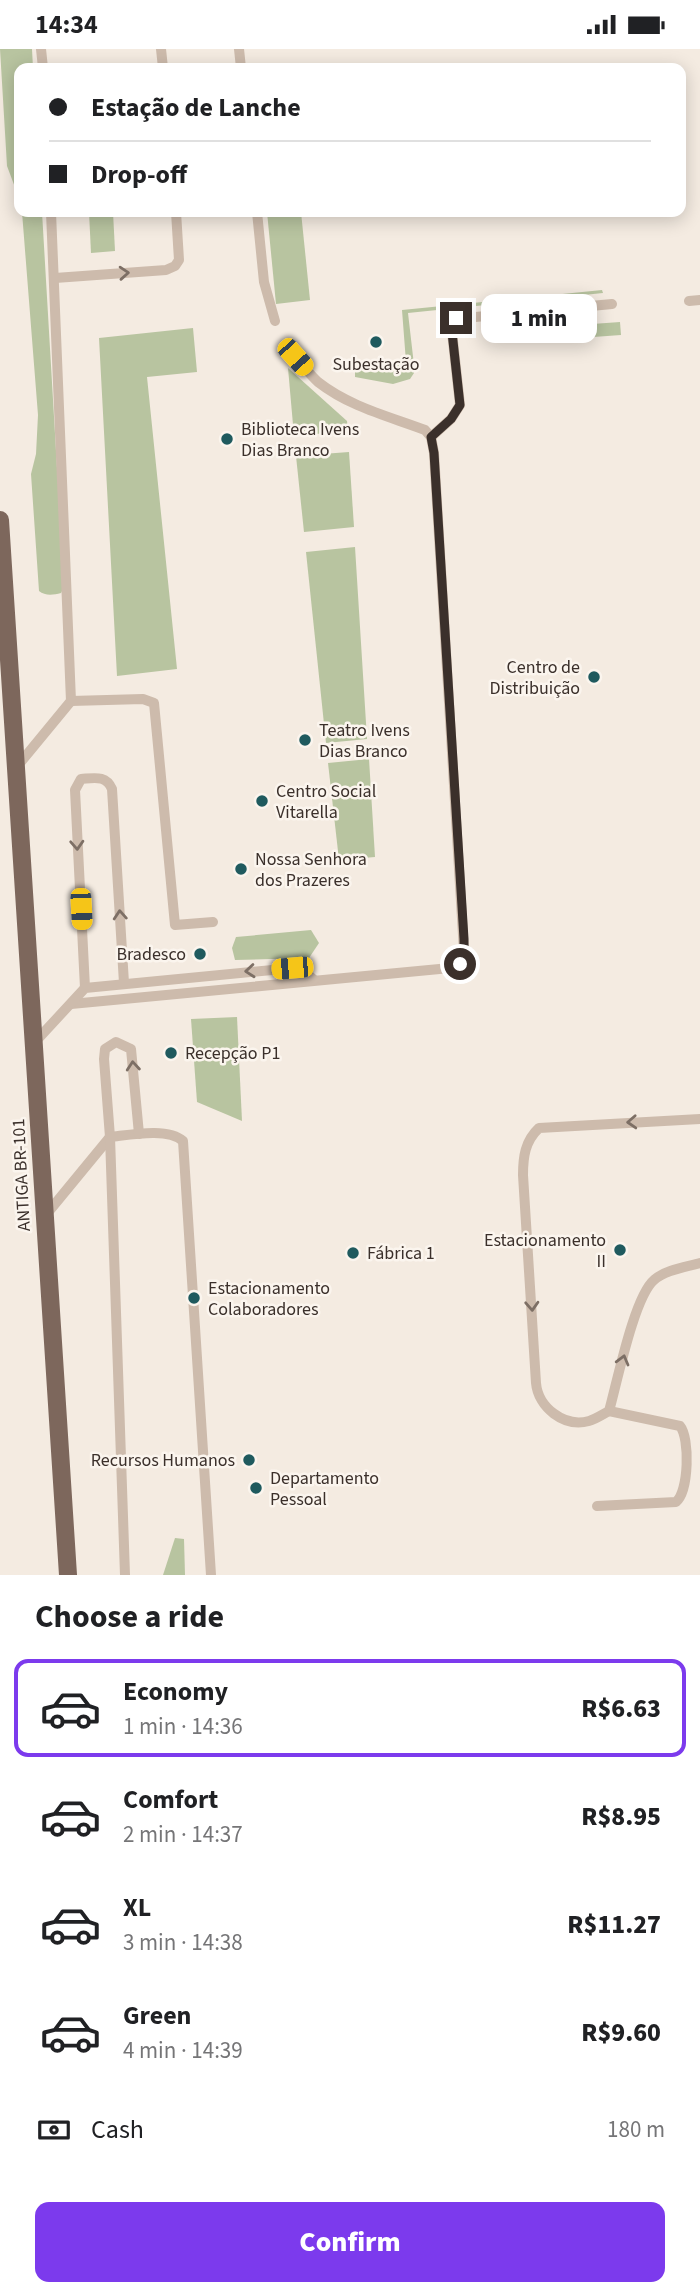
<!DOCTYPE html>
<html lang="en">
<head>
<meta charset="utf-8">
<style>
  :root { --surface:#fff; --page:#f6f6f6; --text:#202124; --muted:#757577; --line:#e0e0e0; --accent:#7c3aed }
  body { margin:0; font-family:"Source Sans 3",sans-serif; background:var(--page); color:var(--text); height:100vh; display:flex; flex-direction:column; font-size:26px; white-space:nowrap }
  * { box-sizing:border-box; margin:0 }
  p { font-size:23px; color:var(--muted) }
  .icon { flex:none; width:38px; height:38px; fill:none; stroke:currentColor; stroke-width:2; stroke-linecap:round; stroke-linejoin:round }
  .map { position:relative; height:1526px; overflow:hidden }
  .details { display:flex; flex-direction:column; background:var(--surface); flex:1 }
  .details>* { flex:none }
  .guide { position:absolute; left:14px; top:14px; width:672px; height:154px; border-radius:14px; box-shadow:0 4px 18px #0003; display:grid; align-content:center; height:154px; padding:0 35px; background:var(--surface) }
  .end { position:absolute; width:32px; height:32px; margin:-16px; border:9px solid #3b302b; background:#fff; box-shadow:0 0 0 4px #fff }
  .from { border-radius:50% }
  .bubble { position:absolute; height:49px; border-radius:14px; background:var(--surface); box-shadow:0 4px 18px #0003; font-size:23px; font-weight:800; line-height:49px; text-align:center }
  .car { position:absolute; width:21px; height:42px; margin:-21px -10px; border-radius:9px; box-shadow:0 0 5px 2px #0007; background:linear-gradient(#f5c518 24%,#345 0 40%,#f5c518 0 76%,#345 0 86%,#f5c518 0) }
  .guide b { display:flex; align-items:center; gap:24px; height:66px; font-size:26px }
  .guide b+b { border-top:2px solid var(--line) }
  .guide i { width:18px; height:18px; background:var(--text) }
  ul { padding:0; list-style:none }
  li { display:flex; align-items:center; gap:21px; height:98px; margin:0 14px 10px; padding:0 21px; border:4px solid transparent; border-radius:14px }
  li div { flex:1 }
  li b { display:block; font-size:26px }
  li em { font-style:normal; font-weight:800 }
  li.selected { border-color:var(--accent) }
  li>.icon { width:63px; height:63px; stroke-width:1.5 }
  h2 { padding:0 35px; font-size:32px; line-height:84px }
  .pay { display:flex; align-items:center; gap:18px; height:77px; padding:0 35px; font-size:26px }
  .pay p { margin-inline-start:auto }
  .cta { display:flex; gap:14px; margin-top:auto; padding:14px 35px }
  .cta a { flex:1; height:80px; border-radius:14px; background:var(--accent); color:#fff; font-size:28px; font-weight:800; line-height:80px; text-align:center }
  .status { display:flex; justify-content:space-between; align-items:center; height:49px; padding:0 35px; background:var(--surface); direction:ltr }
  .status svg { height:19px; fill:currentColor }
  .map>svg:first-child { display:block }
</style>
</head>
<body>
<div class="status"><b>14:34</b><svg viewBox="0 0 49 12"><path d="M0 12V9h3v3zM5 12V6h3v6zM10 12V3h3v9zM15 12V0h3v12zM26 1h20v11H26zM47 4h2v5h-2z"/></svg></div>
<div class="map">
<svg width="700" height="1526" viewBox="0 0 700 1526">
  <rect width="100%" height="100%" fill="#f4ebe1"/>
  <g fill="#b8c4a0">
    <path d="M0,0H32L33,19H19V149L7,117Z"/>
    <path d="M22,163H42L64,538L61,544C53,546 45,547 39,542L31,425L36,405L38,366Z"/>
    <path d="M89,163H113L115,202L91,204Z"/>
    <path d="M267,163H301L310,251L276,255Z"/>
    <path d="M602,241L603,244L408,264L414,316V324L410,330L393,335L355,328V321L399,316L406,313L402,261Z"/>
    <path d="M620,273L621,286L524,293L523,280Z"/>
    <path d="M193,279L197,323L147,328L177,620L117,627L99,289Z"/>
    <path d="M288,319L347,372L348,382L294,387Z"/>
    <path d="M349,403L354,478L304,483L296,407Z"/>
    <path d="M355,498L367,690L326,694L306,503Z"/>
    <path d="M369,710L375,808L339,811L328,714Z"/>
    <path d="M311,881L319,894L309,909L235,911L232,899L236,888Z"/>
    <path d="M237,968L242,1072L197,1053L191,970Z"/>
    <path d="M175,1489L184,1490L185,1526H163Z"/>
  </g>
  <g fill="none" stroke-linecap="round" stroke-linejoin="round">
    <g stroke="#cdbbac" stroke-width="10">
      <path d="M41,0L43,19"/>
      <path d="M161,0L163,19"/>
      <path d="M239,0L241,19"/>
      <path d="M257,163L264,233L275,272"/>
      <path d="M55,229L166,221L175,217L179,211L176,163"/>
      <path d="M689,252L700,251"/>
      <path d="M431,388L451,370L460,356L451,274L454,270L612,255"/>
      <path d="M71,652L143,650L154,654L175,876L213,873"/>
      <path d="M15,720L71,652L51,163"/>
      <path d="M85,939L75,741L81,730C95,729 106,726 112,740L124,934"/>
      <path d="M71,955L450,919L460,915L464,903L434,404L431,388L425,381C388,367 350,358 318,333C310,326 303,316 295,308"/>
      <path d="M35,993L85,939L293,919L303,921L314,931"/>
      <path d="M700,1070L539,1079C525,1092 523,1108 523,1126L536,1334C538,1358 564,1379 589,1372C596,1370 603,1365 609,1362C617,1334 634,1248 654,1231C665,1221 686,1218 700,1214"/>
      <path d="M45,1167L110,1088C129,1086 168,1078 183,1092L211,1526"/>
      <path d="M597,1457L676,1453C689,1442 690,1389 680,1377L609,1362"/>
      <path d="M125,1526L110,1088L104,1010L105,1000L116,993L131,1000L139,1085"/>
    </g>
    <path stroke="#7d675c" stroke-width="18" d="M0,471L68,1526"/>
  </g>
  <defs><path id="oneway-chevron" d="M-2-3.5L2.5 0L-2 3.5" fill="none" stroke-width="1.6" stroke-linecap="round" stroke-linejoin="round" transform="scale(1.75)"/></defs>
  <g stroke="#7d6f65">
    <use href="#oneway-chevron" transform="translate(124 224) rotate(-4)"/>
    <use href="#oneway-chevron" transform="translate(77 796) rotate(87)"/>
    <use href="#oneway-chevron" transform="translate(120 866) rotate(-94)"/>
    <use href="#oneway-chevron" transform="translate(250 922) rotate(175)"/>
    <use href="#oneway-chevron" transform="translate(133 1017) rotate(-95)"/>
    <use href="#oneway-chevron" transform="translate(632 1073) rotate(177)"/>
    <use href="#oneway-chevron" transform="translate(532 1257) rotate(87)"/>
    <use href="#oneway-chevron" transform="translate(623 1311) rotate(-75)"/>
  </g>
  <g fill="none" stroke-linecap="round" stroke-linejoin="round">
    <path stroke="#3b302b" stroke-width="9" d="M456,269L451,274L460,356L451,370L431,388L434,404L464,890V902L460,915"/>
  </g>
  <g fill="#1f5a5e" stroke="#fbf5ee" stroke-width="2.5">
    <circle cx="376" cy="293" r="7"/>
    <circle cx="227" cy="390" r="7"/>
    <circle cx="594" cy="628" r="7"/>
    <circle cx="305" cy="691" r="7"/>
    <circle cx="262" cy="752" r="7"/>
    <circle cx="241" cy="820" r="7"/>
    <circle cx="200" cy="905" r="7"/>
    <circle cx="171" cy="1004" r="7"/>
    <circle cx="620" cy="1201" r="7"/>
    <circle cx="353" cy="1204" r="7"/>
    <circle cx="194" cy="1249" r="7"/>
    <circle cx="249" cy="1411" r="7"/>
    <circle cx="256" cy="1439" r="7"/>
  </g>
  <g text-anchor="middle" stroke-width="5" stroke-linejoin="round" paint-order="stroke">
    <g font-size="18" fill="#3b302b" stroke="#fbf5ee" text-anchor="start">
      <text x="376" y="321" text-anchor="middle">Subestação</text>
      <text x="241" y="386">Biblioteca Ivens<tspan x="241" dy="21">Dias Branco</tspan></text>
      <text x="580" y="624" text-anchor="end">Centro de<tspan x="580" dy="21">Distribuição</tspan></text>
      <text x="319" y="687">Teatro Ivens<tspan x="319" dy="21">Dias Branco</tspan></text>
      <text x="276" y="748">Centro Social<tspan x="276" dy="21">Vitarella</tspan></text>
      <text x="255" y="816">Nossa Senhora<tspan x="255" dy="21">dos Prazeres</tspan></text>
      <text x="186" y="911" text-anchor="end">Bradesco</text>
      <text x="185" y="1010">Recepção P1</text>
      <text x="606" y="1197" text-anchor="end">Estacionamento<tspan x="606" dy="21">II</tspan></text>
      <text x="367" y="1210">Fábrica 1</text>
      <text x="208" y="1245">Estacionamento<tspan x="208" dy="21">Colaboradores</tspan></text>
      <text x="235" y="1417" text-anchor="end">Recursos Humanos</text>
      <text x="270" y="1435">Departamento<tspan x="270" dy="21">Pessoal</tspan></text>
    </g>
    <g font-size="18" fill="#3b302b" stroke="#fbf5ee">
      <text transform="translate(21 1126) rotate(-93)" y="6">ANTIGA BR-101</text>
    </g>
  </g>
</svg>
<i class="end from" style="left:460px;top:915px"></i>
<i class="end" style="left:456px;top:269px"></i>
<div class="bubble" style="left:481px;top:245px;width:116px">1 min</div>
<i class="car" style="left:295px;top:308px;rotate:138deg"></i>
<i class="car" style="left:81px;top:860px;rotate:177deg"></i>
<i class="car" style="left:292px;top:919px;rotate:265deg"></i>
<div class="guide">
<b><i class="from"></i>Estação de Lanche</b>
<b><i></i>Drop-off</b>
</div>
</div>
<section class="details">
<h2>Choose a ride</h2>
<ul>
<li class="selected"><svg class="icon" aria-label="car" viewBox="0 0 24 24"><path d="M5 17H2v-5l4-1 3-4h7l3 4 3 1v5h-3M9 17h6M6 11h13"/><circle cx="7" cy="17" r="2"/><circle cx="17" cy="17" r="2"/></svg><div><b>Economy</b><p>1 min · 14:36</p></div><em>R$6.63</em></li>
<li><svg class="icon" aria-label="car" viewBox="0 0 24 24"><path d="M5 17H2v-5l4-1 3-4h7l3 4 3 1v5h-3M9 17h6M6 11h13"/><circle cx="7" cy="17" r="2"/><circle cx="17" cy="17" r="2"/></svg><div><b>Comfort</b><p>2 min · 14:37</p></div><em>R$8.95</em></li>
<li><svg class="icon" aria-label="car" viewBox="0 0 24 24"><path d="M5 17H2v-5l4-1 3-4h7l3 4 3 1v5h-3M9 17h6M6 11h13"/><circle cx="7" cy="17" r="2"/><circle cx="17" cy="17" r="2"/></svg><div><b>XL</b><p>3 min · 14:38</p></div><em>R$11.27</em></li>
<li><svg class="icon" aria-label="car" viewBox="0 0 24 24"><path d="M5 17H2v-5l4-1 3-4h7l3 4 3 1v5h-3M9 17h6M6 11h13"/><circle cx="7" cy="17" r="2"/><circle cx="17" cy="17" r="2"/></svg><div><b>Green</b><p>4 min · 14:39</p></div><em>R$9.60</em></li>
</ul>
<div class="pay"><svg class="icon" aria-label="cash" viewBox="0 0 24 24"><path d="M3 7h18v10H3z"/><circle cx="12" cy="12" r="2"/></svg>Cash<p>180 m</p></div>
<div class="cta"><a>Confirm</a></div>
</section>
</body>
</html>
